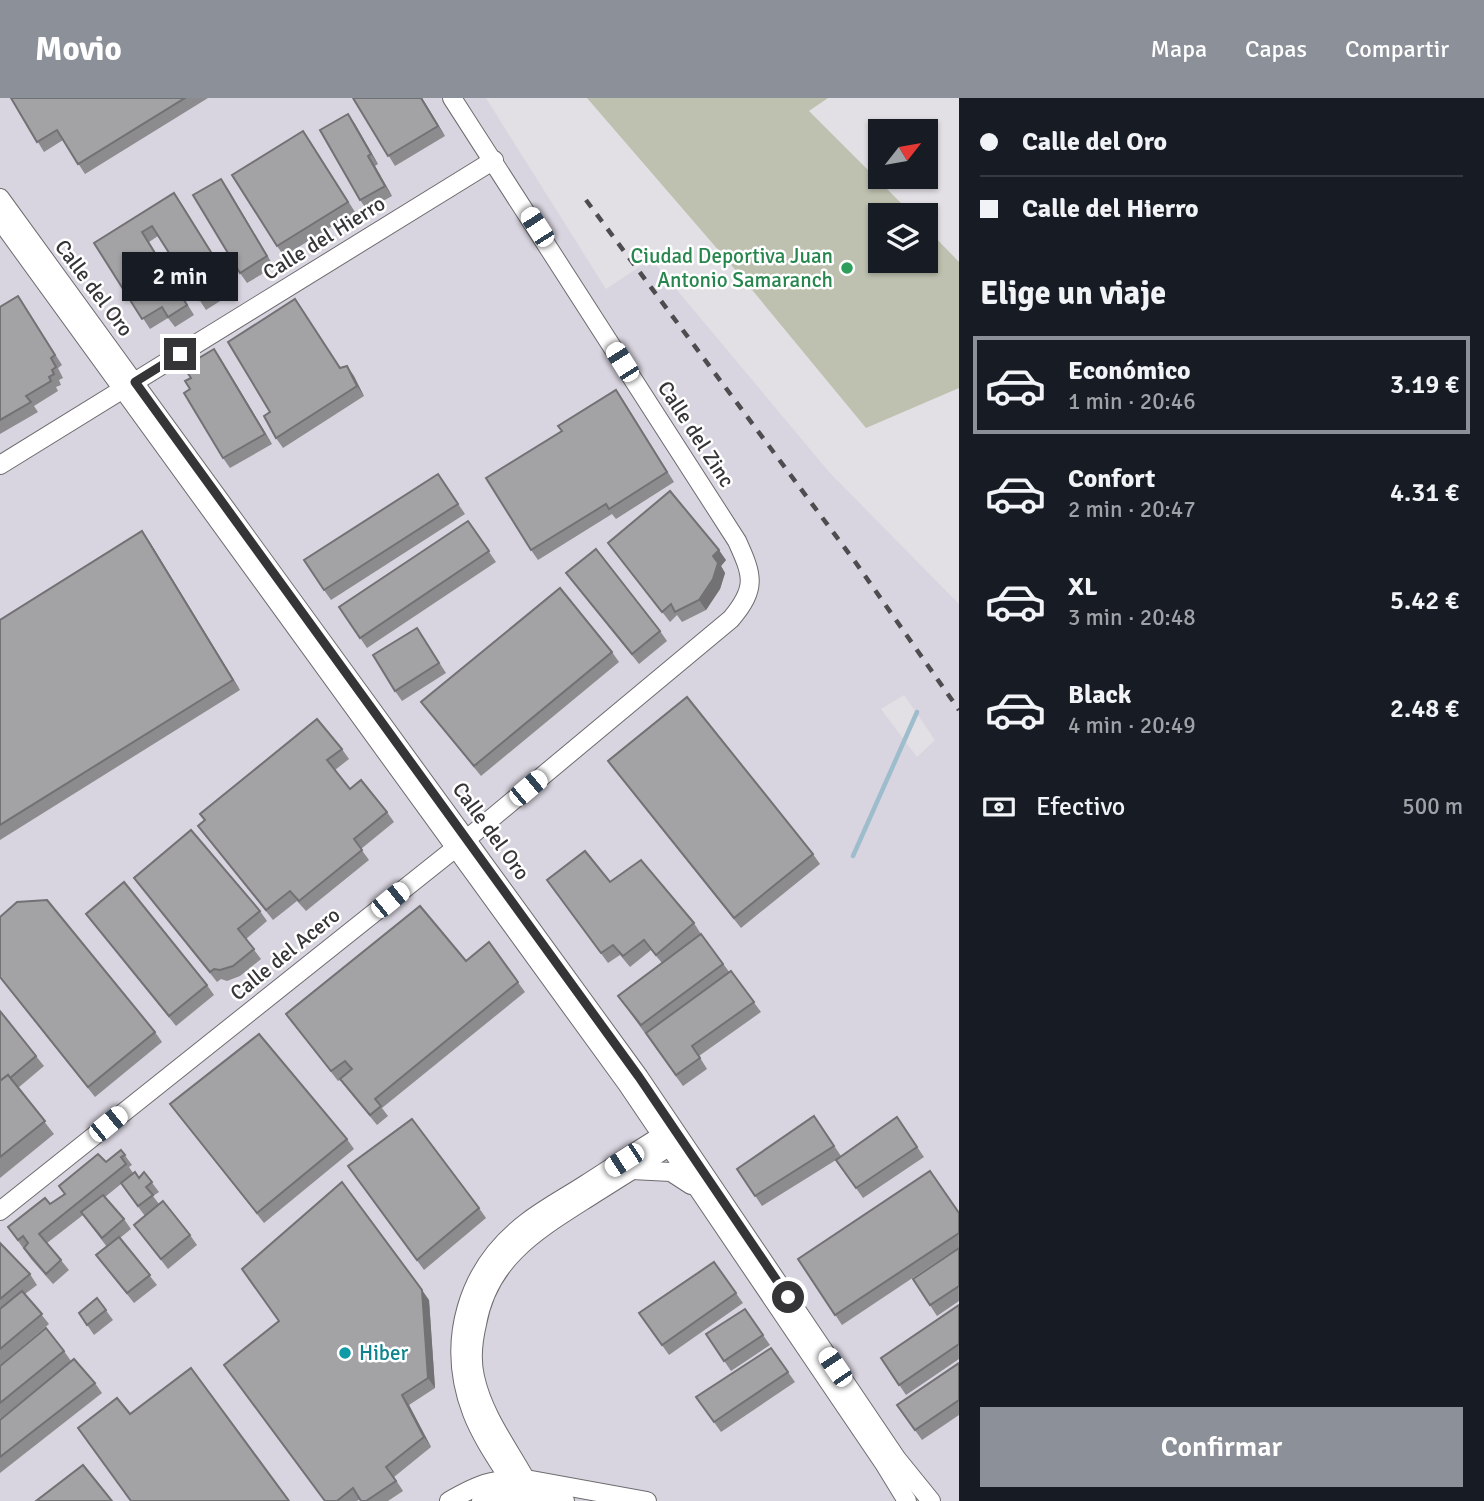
<!DOCTYPE html>
<html lang="es">
<head>
<meta charset="utf-8">
<style>
  :root { --surface:#171b24; --page:#242831; --text:#f1f3f6; --muted:#9ea1a6; --line:#363941; --accent:#8c9099 }
  body { margin:0; font-family:Signika,sans-serif; background:var(--page); color:var(--text); height:100vh; display:flex; flex-direction:column; font-size:26px; white-space:nowrap }
  * { box-sizing:border-box; margin:0 }
  p { font-size:23px; color:var(--muted) }
  .icon { flex:none; width:38px; height:38px; fill:none; stroke:currentColor; stroke-width:2; stroke-linecap:round; stroke-linejoin:round }
  .map { position:relative; flex:1; overflow:hidden }
  .panel { display:flex; flex-direction:column; background:var(--surface); width:525px }
  .panel>* { flex:none }
  .banner { display:grid; align-content:center; height:154px; padding:0 21px; background:var(--surface) }
  .needle { width:46px; rotate:59deg }
  .fabs { position:absolute; left:868px; top:21px; display:grid; gap:14px }
  .fabs a { display:grid; place-items:center; width:70px; height:70px; border-radius:0px; background:var(--surface); box-shadow:0 2px 5px #0004; font-size:35px }
  .end { position:absolute; width:32px; height:32px; margin:-16px; border:9px solid #353436; background:#fff; box-shadow:0 0 0 4px #fff }
  .from { border-radius:50% }
  .bubble { position:absolute; height:49px; border-radius:0px; background:var(--surface); box-shadow:0 2px 5px #0004; font-size:23px; font-weight:600; line-height:49px; text-align:center }
  .car { position:absolute; width:21px; height:42px; margin:-21px -10px; border-radius:9px; box-shadow:0 0 5px 2px #0007; background:linear-gradient(#fff 24%,#345 0 40%,#fff 0 76%,#345 0 86%,#fff 0) }
  .banner b { display:flex; align-items:center; gap:24px; height:66px; font-size:26px }
  .banner b+b { border-top:2px solid var(--line) }
  .banner i { width:18px; height:18px; background:var(--text) }
  ul { padding:0; list-style:none }
  li { display:flex; align-items:center; gap:21px; height:98px; margin:0 14px 10px; padding:0 7px; border:4px solid transparent; border-radius:0px }
  li div { flex:1 }
  li b { display:block; font-size:26px }
  li em { font-style:normal; font-weight:600 }
  li.current { border-color:var(--accent) }
  li>.icon { width:63px; height:63px; stroke-width:1.5 }
  h2 { padding:0 21px; font-size:32px; line-height:84px }
  .pay { display:flex; align-items:center; gap:18px; height:77px; padding:0 21px; font-size:26px }
  .pay p { margin-inline-start:auto }
  .button { display:flex; gap:14px; margin-top:auto; padding:14px 21px }
  .button a { flex:1; height:80px; border-radius:0px; background:var(--accent); color:#fff; font-size:28px; font-weight:600; line-height:80px; text-align:center }
  header { display:flex; align-items:center; gap:42px; box-sizing:border-box; height:98px; padding:0 35px; background:var(--accent); color:#fff }
  header strong { font-size:33px }
  nav { display:flex; gap:38px; margin-inline-start:auto; font-size:24px }
  main { display:flex; flex:1; min-height:0 }
  .map>svg:first-child { display:block }
</style>
</head>
<body>
<header>
<strong>Movio</strong>
<nav><a>Mapa</a><a>Capas</a><a>Compartir</a></nav>
</header>
<main>
<div class="map">
<svg width="959" height="1403" viewBox="0 0 959 1403">
  <rect width="100%" height="100%" fill="#e2e0e4"/>
  <path fill="#d9d5e0" fill-rule="evenodd" d="M0,0H486L606,191L651,161L830,375L959,506V1403H0ZM904,597L935,642L917,659L881,611Z"/>
  <path fill="#bec1af" d="M587,0H828L809,13L913,117H880V163H926V130L959,164V290L866,330L739,176Z"/>
  <g fill="none" stroke-linecap="round" stroke-linejoin="round">
    <path stroke="#9ebdcc" stroke-width="4.5" d="M853,758L917,614"/>
    <g stroke="#6d6c6f" stroke-width="20">
      <g id="minor">
        <path d="M0,100L639,979L897,1361L931,1403"/>
        <path d="M0,122L627,986L885,1367L907,1403"/>
        <path d="M0,367L494,62"/>
        <path d="M632,1072L671,1074L691,1087"/>
        <path d="M0,1113L468,740L731,521C757,490 753,478 737,443L452,0"/>
        <path d="M449,1403C479,1386 490,1381 526,1381L647,1403"/>
        <path d="M481,1403L487,1400L535,1399L565,1403"/>
        <path d="M523,1403C506,1374 484,1346 472,1315C445,1244 466,1170 527,1124C545,1110 566,1099 586,1086C614,1068 642,1049 671,1032"/>
        <path d="M537,1403C518,1361 485,1325 475,1279C471,1262 473,1243 477,1226C489,1158 541,1130 594,1096C623,1078 651,1060 680,1042"/>
      </g>
    </g>
    <use href="#minor" stroke="#fff" stroke-width="18"/>
    <path stroke="#4e4c4f" stroke-width="4.5" stroke-dasharray="9 9" stroke-linecap="butt" d="M586,102L856,465L959,612"/>
  </g>
  <g fill="#8c8b8e">
    <path d="M11,0H208L85,76L63,42L44,54Z"/>
    <path d="M353,0H422L445,38L395,68Z"/>
    <path d="M348,16L378,66L375,68L392,98L367,112L360,102Z"/>
    <path d="M310,43L355,114L284,158L277,148Z"/>
    <path d="M221,81L274,169L247,185L240,175Z"/>
    <path d="M181,105L236,193L206,212L158,138L149,144L194,217L175,229L168,220L150,231L94,145Z"/>
    <path d="M18,198L62,267L58,270L63,280L59,282L61,287L56,289L58,293L34,308L38,314L0,336V209Z"/>
    <path d="M214,251L272,346L230,370L223,360L191,280L197,267Z"/>
    <path d="M347,268L364,298L283,350L276,340L270,314L341,270Z"/>
    <path d="M623,302L674,384L616,421L612,416L538,462L531,452Z"/>
    <path d="M438,376L465,416L331,502L324,492Z"/>
    <path d="M468,423L496,464L367,550L339,509Z"/>
    <path d="M149,443L240,592L0,742V522Z"/>
    <path d="M608,445L726,462L721,468L725,475L720,491L706,512L682,524L677,517L670,524Z"/>
    <path d="M566,475L660,533L667,543L639,566Z"/>
    <path d="M417,530L446,575L402,603L395,593Z"/>
    <path d="M612,554L619,564L481,678L421,604Z"/>
    <path d="M342,651L349,661L335,672L350,691L387,714L394,724L361,751L369,762L306,813L297,803L273,822L198,728Z"/>
    <path d="M608,663L813,756L820,766L741,830Z"/>
    <path d="M134,780L260,813L267,823L246,841L261,861L240,878L227,883L221,881L217,884Z"/>
    <path d="M547,782L610,784L694,825L701,836L687,847L701,836L730,875L731,873L761,914L699,958L707,971L683,988L618,898L662,865L651,852L630,869L620,857L608,865Z"/>
    <path d="M86,816L207,887L214,897L176,928Z"/>
    <path d="M0,819L155,934L162,944L95,999L0,880Z"/>
    <path d="M489,844L525,894L382,1010L388,1018L377,1027L340,982L338,983L286,916L466,863Z"/>
    <path d="M0,913L44,968L18,990L54,1036L0,1080Z"/>
    <path d="M170,1006L347,1041L354,1051L264,1125Z"/>
    <path d="M814,1018L841,1058L897,1019L924,1059L863,1100L836,1062L762,1108L737,1071Z"/>
    <path d="M121,1052L132,1067L129,1069L133,1075L139,1080L144,1074L159,1094L153,1098L159,1106L190,1137L197,1147L168,1171L134,1127L145,1118L121,1086L105,1099L124,1121L131,1131L120,1140L157,1187L134,1205L96,1157L107,1149L83,1117L47,1145L69,1172L53,1186L31,1161L8,1129L50,1106L65,1097Z"/>
    <path d="M348,1068L479,1110L486,1120L424,1172Z"/>
    <path d="M959,1114V1149L842,1227L798,1161Z"/>
    <path d="M0,1145L30,1176L37,1187L25,1196L49,1226L0,1267Z"/>
    <path d="M959,1150V1203L937,1218L913,1181Z"/>
    <path d="M714,1164L743,1205L669,1257L639,1215Z"/>
    <path d="M97,1200L113,1222L94,1237L79,1215Z"/>
    <path d="M429,1202L435,1290L409,1307L431,1349L394,1379L403,1393L388,1403H361L360,1401L357,1403H325Z"/>
    <path d="M959,1207V1261L906,1297L881,1260Z"/>
    <path d="M745,1211L770,1247L731,1273L706,1236Z"/>
    <path d="M771,1250L795,1284L721,1334L696,1299Z"/>
    <path d="M64,1253L71,1263L0,1321V1268Z"/>
    <path d="M959,1265V1317L922,1342L897,1307Z"/>
    <path d="M95,1285L102,1295L0,1375V1322Z"/>
  </g>
  <g fill="#727174">
    <path d="M421,0H422L445,38L438,28Z"/>
    <path d="M348,16L355,26L378,66L371,56Z"/>
    <path d="M368,58L375,68L392,98L385,88Z"/>
    <path d="M221,81L228,91L274,169L267,158Z"/>
    <path d="M214,251L221,261L272,346L265,336Z"/>
    <path d="M347,268L354,278L364,298L357,288Z"/>
    <path d="M142,433L149,443L240,592L233,582Z"/>
    <path d="M719,452L726,462L721,468L725,475L720,491L706,512L699,502L713,458Z"/>
    <path d="M422,1192L429,1202L435,1290L428,1280Z"/>
    <path d="M402,1297L409,1307L431,1349L424,1339Z"/>
  </g>
  <g fill="#a3a2a5" stroke="#727174" stroke-width="2">
    <path d="M11,0H185L78,66L57,32L37,44Z"/>
    <path d="M353,0H421L438,28L388,58Z"/>
    <path d="M348,16L371,56L368,58L385,88L360,102L320,32Z"/>
    <path d="M303,33L348,104L277,148L232,77Z"/>
    <path d="M221,81L267,158L240,175L193,97Z"/>
    <path d="M174,95L229,183L199,202L152,128L142,134L187,207L168,219L162,209L142,221L94,145Z"/>
    <path d="M18,198L55,257L51,260L56,269L52,272L54,276L49,279L51,283L26,298L31,304L0,322V209Z"/>
    <path d="M295,201L340,270L347,268L357,288L276,340L264,318L270,314L228,244Z"/>
    <path d="M214,251L265,336L223,360L184,295L190,291L185,283L191,280L187,274L197,267L194,263Z"/>
    <path d="M616,292L667,374L609,411L606,406L531,452L486,380L562,333L558,328Z"/>
    <path d="M438,376L458,406L324,492L304,462Z"/>
    <path d="M670,393L719,452L713,458L718,465L713,481L699,502L675,514L671,506L662,514L608,445Z"/>
    <path d="M468,423L489,453L360,540L339,509Z"/>
    <path d="M142,433L233,582L0,727V522Z"/>
    <path d="M596,451L660,533L632,556L566,475Z"/>
    <path d="M560,490L612,554L474,668L421,604Z"/>
    <path d="M417,530L439,565L395,593L373,557Z"/>
    <path d="M687,599L813,756L734,820L608,663Z"/>
    <path d="M317,621L342,651L327,662L350,691L361,682L387,714L354,741L362,752L299,803L290,793L266,812L198,728L205,722L200,716Z"/>
    <path d="M191,732L260,813L238,831L254,851L233,868L220,872L214,871L210,874L134,780Z"/>
    <path d="M585,753L610,784L641,762L694,825L656,857L644,842L623,858L613,847L601,855L547,782Z"/>
    <path d="M124,784L207,887L169,918L86,816Z"/>
    <path d="M47,802L155,934L88,989L0,879V819L17,804Z"/>
    <path d="M420,808L466,863L489,844L518,884L375,1001L381,1008L370,1017L340,981L352,971L345,963L331,973L286,916Z"/>
    <path d="M701,836L723,866L641,927L618,898Z"/>
    <path d="M731,873L754,904L692,948L700,960L676,977L646,935Z"/>
    <path d="M0,913L36,958L10,980L8,977L0,983Z"/>
    <path d="M259,936L347,1041L257,1115L170,1006Z"/>
    <path d="M8,977L45,1023L0,1059V983Z"/>
    <path d="M814,1018L834,1048L755,1098L737,1071Z"/>
    <path d="M897,1019L917,1049L856,1090L836,1062Z"/>
    <path d="M412,1021L479,1110L417,1162L348,1068Z"/>
    <path d="M121,1052L125,1057L121,1059L126,1066L39,1136L61,1162L46,1176L24,1150L28,1145L23,1138L18,1142L8,1129L45,1100L50,1106L65,1096L59,1088L98,1056L106,1064Z"/>
    <path d="M930,1073L959,1115V1135L835,1217L798,1161Z"/>
    <path d="M135,1074L139,1080L144,1074L152,1084L146,1089L153,1097L138,1108L121,1085Z"/>
    <path d="M342,1084L422,1192L428,1280L402,1297L424,1339L386,1369L396,1383L366,1403H361L353,1390L337,1403H325L224,1267L279,1223L242,1171Z"/>
    <path d="M103,1097L124,1121L102,1140L81,1114Z"/>
    <path d="M163,1103L190,1137L161,1161L134,1127Z"/>
    <path d="M119,1139L150,1177L127,1195L96,1157Z"/>
    <path d="M0,1145L30,1176L0,1201Z"/>
    <path d="M959,1150V1188L930,1207L913,1181Z"/>
    <path d="M714,1164L736,1195L662,1247L639,1215Z"/>
    <path d="M22,1193L42,1216L0,1251V1211Z"/>
    <path d="M97,1200L106,1212L87,1227L79,1215Z"/>
    <path d="M959,1207V1246L899,1287L881,1260Z"/>
    <path d="M745,1211L763,1237L724,1263L706,1236Z"/>
    <path d="M46,1230L64,1253L0,1305V1268Z"/>
    <path d="M771,1250L788,1274L714,1324L696,1299Z"/>
    <path d="M74,1261L95,1285L0,1359V1322Z"/>
    <path d="M959,1265V1302L915,1332L897,1307Z"/>
    <path d="M191,1270L289,1403H131L78,1330L117,1300L130,1316Z"/>
    <path d="M83,1367L112,1403H36Z"/>
  </g>
  <g fill="none" stroke-linecap="round" stroke-linejoin="round">
    <path stroke="#353436" stroke-width="9" d="M180,256L135,284L639,979L788,1199"/>
  </g>
  <circle fill="#2e9e5b" stroke="#fff" stroke-width="2.5" cx="847" cy="170" r="7"/>
  <circle fill="#0f9aa8" stroke="#fff" stroke-width="2.5" cx="345" cy="1255" r="7"/>
  <g text-anchor="middle" stroke-width="5" stroke-linejoin="round" paint-order="stroke">
    <g font-size="21" fill="#353436" stroke="#fff">
      <text transform="translate(324 140) rotate(-32)" y="7">Calle del Hierro</text>
      <text transform="translate(94 190) rotate(53)" y="7">Calle del Oro</text>
      <text transform="translate(696 336) rotate(57)" y="7">Calle del Zinc</text>
      <text transform="translate(491 733) rotate(54)" y="7">Calle del Oro</text>
      <text transform="translate(285 856) rotate(-39)" y="7">Calle del Acero</text>
    </g>
    <g font-size="21" fill="#27864d" stroke="#fff" text-anchor="end">
      <text x="833" y="165">Ciudad Deportiva Juan<tspan x="833" dy="24">Antonio Samaranch</tspan></text>
    </g>
    <g font-size="21" fill="#0d838f" stroke="#fff" text-anchor="start">
      <text x="359" y="1262">Hiber</text>
    </g>
  </g>
</svg>
<div class="fabs">
<a><svg class="needle" viewBox="-14 -14 28 28"><path d="M0-13l5 13h-10z" fill="#e53935"/><path d="M0 13l5-13h-10z" fill="#9ea1a6"/></svg></a>
<a><svg class="icon" aria-label="layers" viewBox="0 0 24 24"><path d="M12 4l9 5-9 5-9-5zM3 14l9 5 9-5"/></svg></a>
</div>
<i class="end from" style="left:788px;top:1199px"></i>
<i class="end" style="left:180px;top:256px"></i>
<div class="bubble" style="left:122px;top:154px;width:116px">2 min</div>
<i class="car" style="left:537px;top:129px;rotate:327deg"></i>
<i class="car" style="left:622px;top:264px;rotate:328deg"></i>
<i class="car" style="left:528px;top:690px;rotate:50deg"></i>
<i class="car" style="left:390px;top:802px;rotate:51deg"></i>
<i class="car" style="left:108px;top:1026px;rotate:51deg"></i>
<i class="car" style="left:624px;top:1062px;rotate:237deg"></i>
<i class="car" style="left:835px;top:1269px;rotate:326deg"></i>
</div>
<section class="panel">
<div class="banner">
<b><i class="from"></i>Calle del Oro</b>
<b><i></i>Calle del Hierro</b>
</div>
<h2>Elige un viaje</h2>
<ul>
<li class="current"><svg class="icon" aria-label="car" viewBox="0 0 24 24"><path d="M5 17H2v-5l4-1 3-4h7l3 4 3 1v5h-3M9 17h6M6 11h13"/><circle cx="7" cy="17" r="2"/><circle cx="17" cy="17" r="2"/></svg><div><b>Económico</b><p>1 min · 20:46</p></div><em>3.19 €</em></li>
<li><svg class="icon" aria-label="car" viewBox="0 0 24 24"><path d="M5 17H2v-5l4-1 3-4h7l3 4 3 1v5h-3M9 17h6M6 11h13"/><circle cx="7" cy="17" r="2"/><circle cx="17" cy="17" r="2"/></svg><div><b>Confort</b><p>2 min · 20:47</p></div><em>4.31 €</em></li>
<li><svg class="icon" aria-label="car" viewBox="0 0 24 24"><path d="M5 17H2v-5l4-1 3-4h7l3 4 3 1v5h-3M9 17h6M6 11h13"/><circle cx="7" cy="17" r="2"/><circle cx="17" cy="17" r="2"/></svg><div><b>XL</b><p>3 min · 20:48</p></div><em>5.42 €</em></li>
<li><svg class="icon" aria-label="car" viewBox="0 0 24 24"><path d="M5 17H2v-5l4-1 3-4h7l3 4 3 1v5h-3M9 17h6M6 11h13"/><circle cx="7" cy="17" r="2"/><circle cx="17" cy="17" r="2"/></svg><div><b>Black</b><p>4 min · 20:49</p></div><em>2.48 €</em></li>
</ul>
<div class="pay"><svg class="icon" aria-label="cash" viewBox="0 0 24 24"><path d="M3 7h18v10H3z"/><circle cx="12" cy="12" r="2"/></svg>Efectivo<p>500 m</p></div>
<div class="button"><a>Confirmar</a></div>
</section>
</main>
</body>
</html>
